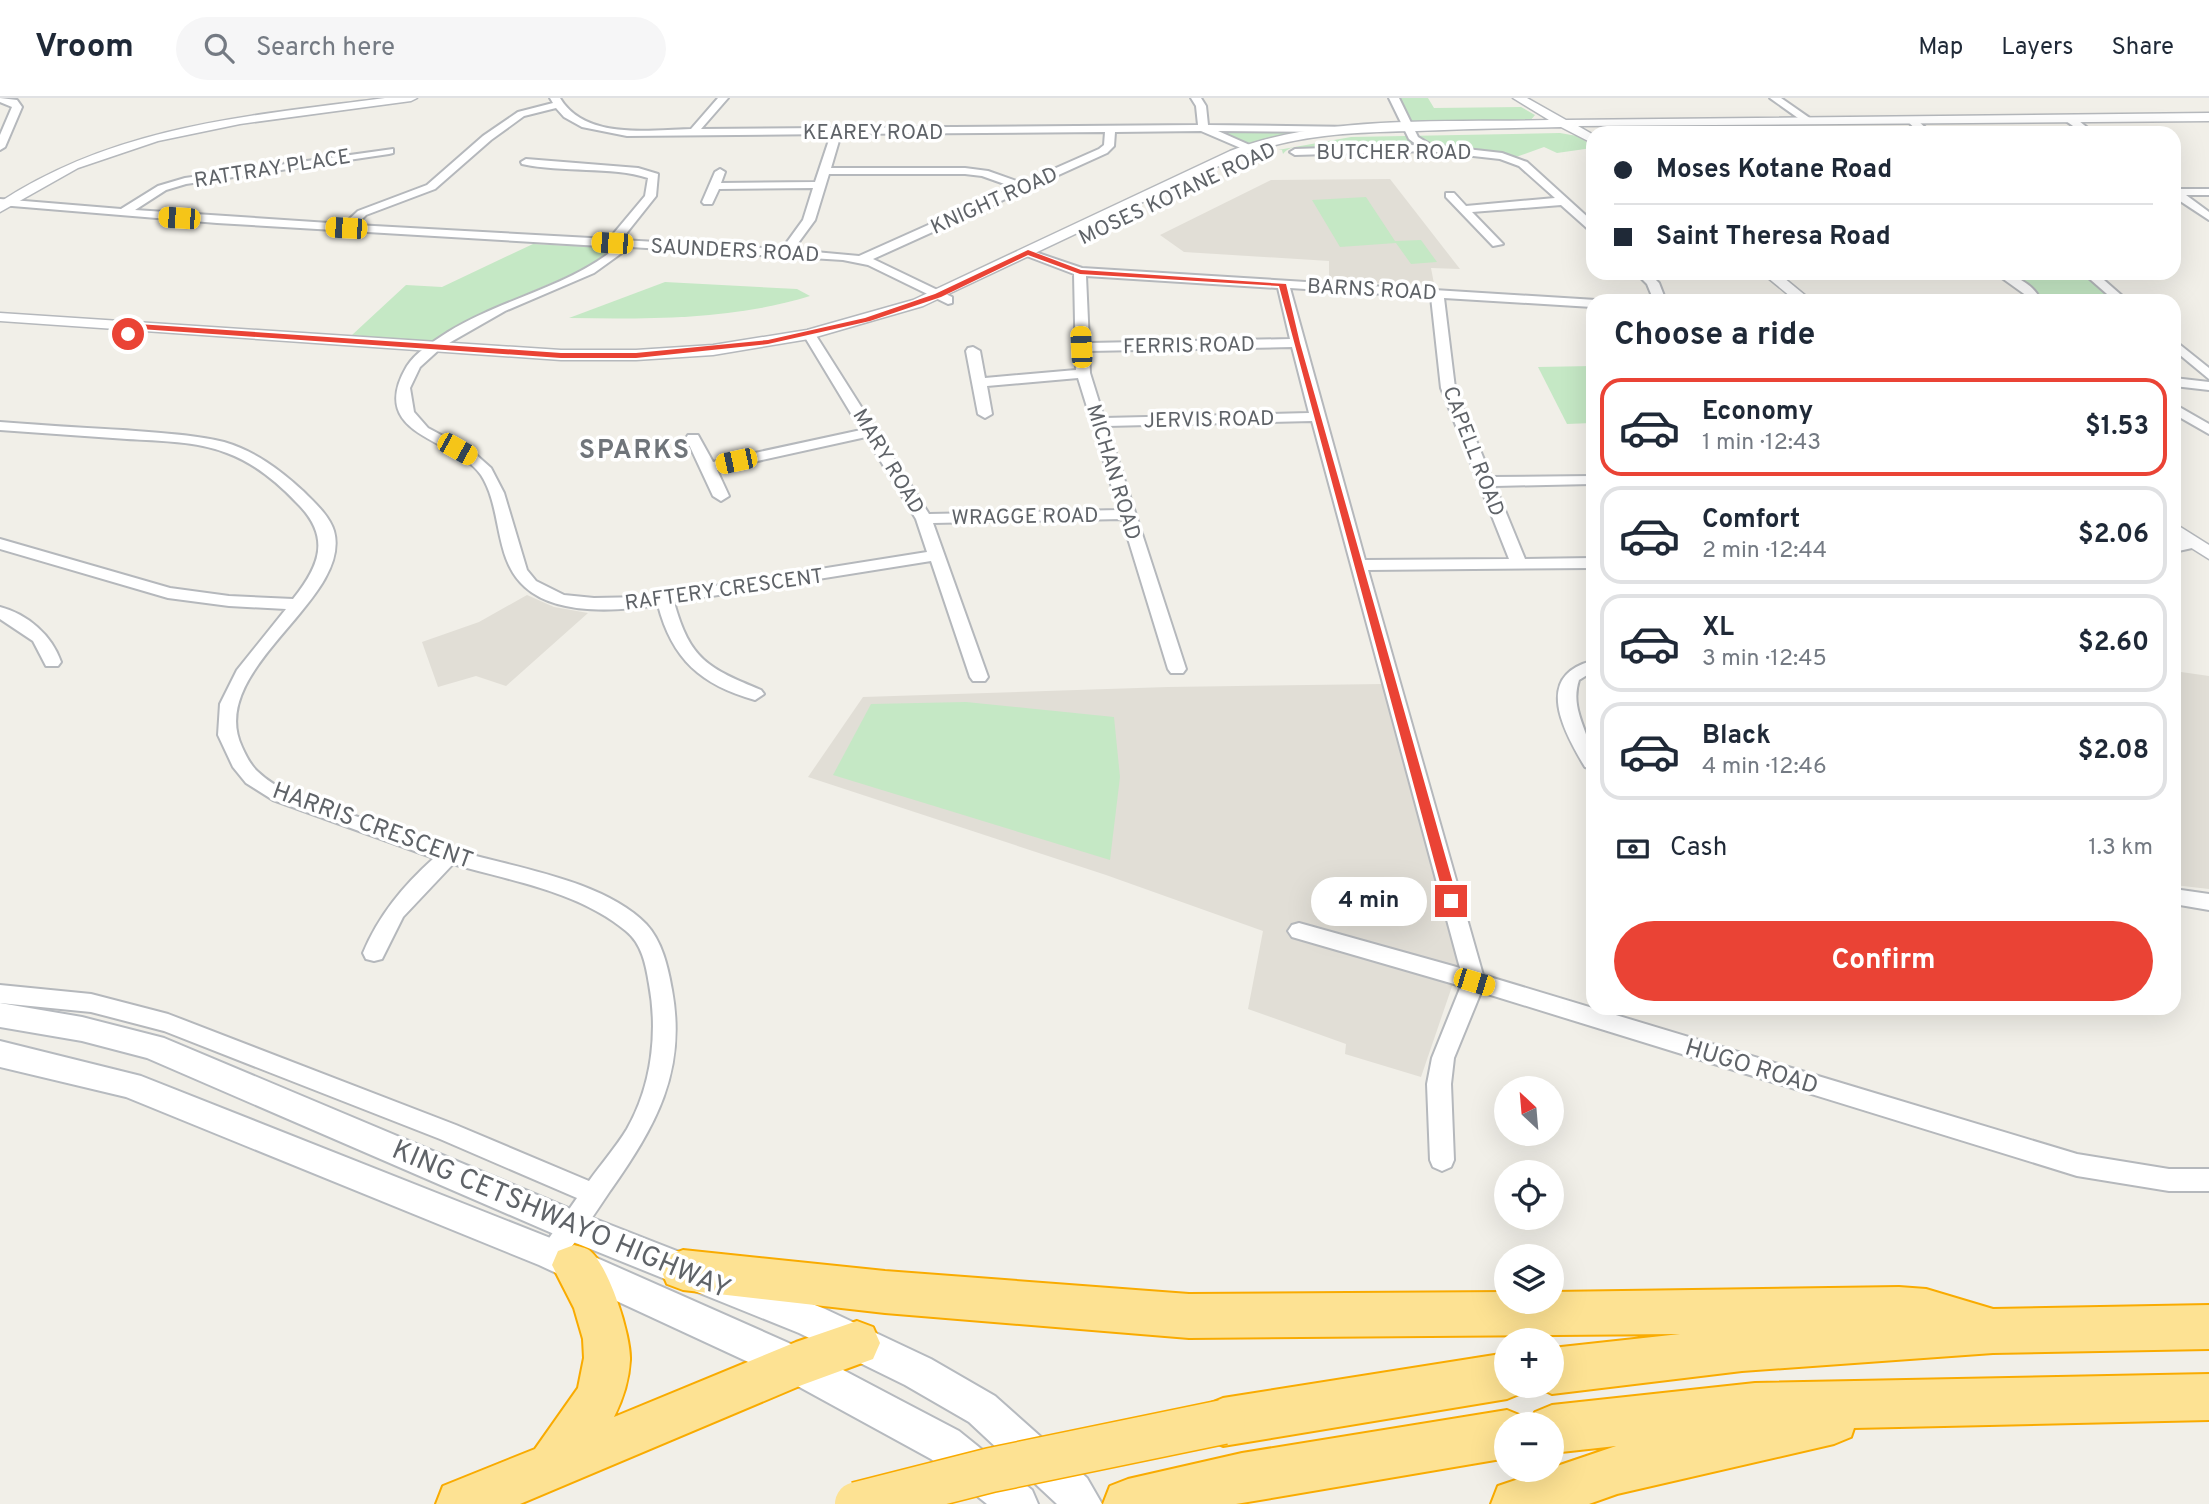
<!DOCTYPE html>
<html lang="en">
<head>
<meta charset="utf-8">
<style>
  :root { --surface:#fff; --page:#f6f6f7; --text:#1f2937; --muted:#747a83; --line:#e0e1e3; --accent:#ea4335 }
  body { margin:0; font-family:Overpass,sans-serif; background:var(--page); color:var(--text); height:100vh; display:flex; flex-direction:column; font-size:26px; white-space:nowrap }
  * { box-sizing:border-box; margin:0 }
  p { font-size:23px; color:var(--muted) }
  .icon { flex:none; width:38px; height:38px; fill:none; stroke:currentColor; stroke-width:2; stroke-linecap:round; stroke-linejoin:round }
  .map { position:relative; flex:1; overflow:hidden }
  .sheet { position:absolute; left:1586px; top:196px; width:595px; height:721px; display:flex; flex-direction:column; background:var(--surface); border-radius:21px; box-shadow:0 7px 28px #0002 }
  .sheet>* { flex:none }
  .hud { position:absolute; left:1586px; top:28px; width:595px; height:154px; border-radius:21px; box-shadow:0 7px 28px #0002; display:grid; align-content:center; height:154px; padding:0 28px; background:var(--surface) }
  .needle { width:46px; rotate:334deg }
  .buttons { position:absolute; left:1494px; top:978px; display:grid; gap:14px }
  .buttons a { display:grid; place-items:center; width:70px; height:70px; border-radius:50%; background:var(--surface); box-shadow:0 7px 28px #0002; font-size:35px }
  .end { position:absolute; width:32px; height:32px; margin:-16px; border:9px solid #ea4335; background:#fff; box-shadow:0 0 0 4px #fff }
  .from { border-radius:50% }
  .bubble { position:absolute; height:49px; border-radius:24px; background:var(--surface); box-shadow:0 7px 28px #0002; font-size:23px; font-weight:700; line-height:49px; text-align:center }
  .car { position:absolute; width:21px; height:42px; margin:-21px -10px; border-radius:9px; box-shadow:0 0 5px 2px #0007; background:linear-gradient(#f5c518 24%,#345 0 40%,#f5c518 0 76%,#345 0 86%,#f5c518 0) }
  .hud b { display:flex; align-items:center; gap:24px; height:66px; font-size:26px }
  .hud b+b { border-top:2px solid var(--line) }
  .hud i { width:18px; height:18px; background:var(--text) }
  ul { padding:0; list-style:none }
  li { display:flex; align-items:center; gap:21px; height:98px; margin:0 14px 10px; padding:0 14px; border:4px solid var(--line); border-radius:21px }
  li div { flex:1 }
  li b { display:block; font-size:26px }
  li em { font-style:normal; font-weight:700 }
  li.current { border-color:var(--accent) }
  li>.icon { width:63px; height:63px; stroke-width:1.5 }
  h2 { padding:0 28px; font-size:32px; line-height:84px }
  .pay { display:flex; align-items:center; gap:18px; height:77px; padding:0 28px; font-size:26px }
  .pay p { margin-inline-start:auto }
  .primary-button { display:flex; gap:14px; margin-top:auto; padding:14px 28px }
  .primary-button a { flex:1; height:80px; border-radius:42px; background:var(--accent); color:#fff; font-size:28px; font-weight:700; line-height:80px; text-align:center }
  header { display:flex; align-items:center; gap:42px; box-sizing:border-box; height:98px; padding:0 35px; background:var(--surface); border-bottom:2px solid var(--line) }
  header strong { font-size:33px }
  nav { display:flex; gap:38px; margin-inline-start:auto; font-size:24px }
  .search { width:490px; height:63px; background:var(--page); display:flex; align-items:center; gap:18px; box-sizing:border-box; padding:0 24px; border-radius:38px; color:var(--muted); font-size:26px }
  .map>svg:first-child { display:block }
</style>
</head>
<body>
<header>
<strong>Vroom</strong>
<div class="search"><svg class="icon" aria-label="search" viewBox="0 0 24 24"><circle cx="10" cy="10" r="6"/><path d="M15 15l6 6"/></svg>Search here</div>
<nav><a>Map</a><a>Layers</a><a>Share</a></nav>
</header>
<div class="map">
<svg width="2209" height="1406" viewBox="0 0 2209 1406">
  <rect width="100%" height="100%" fill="#f1efe8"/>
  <g fill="#e1ded6">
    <path d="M1390,81L1460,171L1431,170L1435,191L1378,185L1329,184V163L1184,154L1160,137L1271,82Z"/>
    <path d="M527,497L554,509L588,515L506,588L476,578L438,589L422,544L479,524Z"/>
    <path d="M2174,573L2209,578V791L2174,787Z"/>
    <path d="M1383,586L1459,868L1421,979L1345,956L1346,946L1248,911L1263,833L1106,777L808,679L863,599L1168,589Z"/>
  </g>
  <g fill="#c5e8c5">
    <path d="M1397,0H1428L1434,10L1521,9L1535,17L1530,23L1409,25Z"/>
    <path d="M1221,31L1299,34L1249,45L1215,34Z"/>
    <path d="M1560,35L1577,38L1592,47V50L1557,55L1544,49L1516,59L1485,52L1463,51L1308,52C1298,48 1290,48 1283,56L1282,52H1278L1351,39Z"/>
    <path d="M1366,99L1395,143L1421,142L1437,164L1411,166L1396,145L1340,149L1312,102Z"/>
    <path d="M533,146L613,150L584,171L473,219L433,245L352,237L406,187L442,189Z"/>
    <path d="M2008,175H2082L2114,203H2050Z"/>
    <path d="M665,184L797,191L810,198C733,222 648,221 569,220Z"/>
    <path d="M1592,268V325L1567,326L1538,269Z"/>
    <path d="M966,604L1114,619L1120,679L1110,762L833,677L871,606Z"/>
  </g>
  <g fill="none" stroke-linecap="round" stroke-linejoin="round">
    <g stroke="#b5b8bc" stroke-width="4">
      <g id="minor">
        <path d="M0,0L17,2L22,9L5,49L0,52V37L12,9L0,4Z"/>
        <path d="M550,0H560C585,42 649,32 691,31L718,0H728L701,31L1198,27L1196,8L1191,0H1201L1206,8L1208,27L1355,29V33L1351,34L1218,33L1261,52L1262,54L1257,57L1201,33L1115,34L1114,48L1107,55L873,161L952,199V205L948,206L868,167L843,162L630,149L594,175L505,213L442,249L420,269L410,290L414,314L428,330L473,354L491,370L504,395L527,472L536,483L564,497L594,500L644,499L927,454L916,421L866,339L717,372L729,398L721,403L713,398L686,340L688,337H698L713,364L861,332L803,236L809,232L815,236L929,416L1119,412L1078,280L987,288L992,316L985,320L978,316L966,253L968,250L973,249L980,253L985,280L1076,272L1074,176L1024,157V153H1032L1082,170L1596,202L1592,203V209L1444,200L1455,290L1491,379L1592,378V386L1495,388L1525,461L1592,460V470L1368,472L1483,877L2077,1056L2169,1071H2209V1093H2169L2077,1078L1481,894L1454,960L1451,986L1454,1062L1451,1069L1442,1073L1433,1069L1430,1062L1427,986L1432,960L1461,888L1292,839L1288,833L1292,827L1299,825L1460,870L1312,323L1107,328L1186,571L1183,575H1171L1168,571L1122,421L933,425L988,579L985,583H973L970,579L931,463L674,504C690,562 708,570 761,592L764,596L755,602C701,587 672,561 658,507C619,513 557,518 525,489C493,461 503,411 481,377C457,340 365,339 407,268C416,254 434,243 448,234C501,201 569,189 617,149L217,125L0,107V101L121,111L158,88L185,80L393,51V55L389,56L186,86L166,92L135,112L344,126L358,113L427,87L483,38L518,14L553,5ZM556,10L564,19L582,29L627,38L831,36L815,84L721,85L725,74L720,71L715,74L702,104L704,106H712L719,91L813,90L803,122L782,151L621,142L656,98L658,76L638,70L526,61L521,64L522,66C562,75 612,68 648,80L645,98L609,141L356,127L366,117L435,91L491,42L524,18ZM1105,34L1104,47L1099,51L1022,85L988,73L965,70H831L841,36ZM829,76H965L982,78L1013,89L859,158L793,152L815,122ZM1086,178L1278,190L1290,241L1089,245ZM1290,190L1431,199L1441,290L1509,461L1365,462ZM1292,249L1309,315L1104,320L1090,275L1089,253Z"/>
        <path d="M1389,0H1399L1418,39L1431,47L1502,55L1527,64L1592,123V132L1588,131L1561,107L1472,114L1503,146L1493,148L1446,99V95H1454L1466,108L1555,100L1519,68L1500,61L1428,53L1295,57L1290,54L1295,51L1417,47L1409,41Z"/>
        <path d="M1770,0H1781L1814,23L1805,25Z"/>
        <path d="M1911,19L1915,20L1931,35H1920L1906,22Z"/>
        <path d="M2066,19H2074L2094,35H2083L2066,23Z"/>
        <path d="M2174,91H2209V97H2186L2209,114V122L2174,99Z"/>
        <path d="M1636,175H1649L1659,185L1666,203H1654L1647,186Z"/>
        <path d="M1995,175C2013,175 2034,186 2041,203H2029L2027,198Z"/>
        <path d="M2083,175H2096L2128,203H2115Z"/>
        <path d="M2174,242L2209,270V281L2174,252Z"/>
        <path d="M2174,280L2209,284V292L2174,288Z"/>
        <path d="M2174,306L2209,326V336L2174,316Z"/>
        <path d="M0,324C41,327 82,330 123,332C157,335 191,336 224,344C255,353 280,372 303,393C314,404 329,417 334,433C353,502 205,571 242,649C246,658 250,666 257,673C283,698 322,707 355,718C390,729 423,743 458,753C515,770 603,782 646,826C662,843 668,869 672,892C687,974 655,1029 610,1093C594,1117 578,1141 560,1164L551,1168L542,1164L538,1156L577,1100L440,1041L164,933L91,914L0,905V887L91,896L168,916L456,1027L589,1083C602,1065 616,1049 627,1031C652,987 658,934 649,886C646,867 642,846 626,833C578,793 511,783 453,766L403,819L382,861L374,863L366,861L363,855C379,817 403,788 434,760L273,702L246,685L233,669L218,637L220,606L237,572L286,511L229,508L168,500L0,451V441L170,490L229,498L293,501C321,466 331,438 296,404C277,384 254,365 227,355C196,343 160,343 127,341C85,338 42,335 0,332Z"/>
        <path d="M2195,440L2203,445L2201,448L2174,454V444Z"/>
        <path d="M0,509C27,516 52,537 61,564L58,568H46L33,543L0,521Z"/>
        <path d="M1592,563V574L1579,582C1568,616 1595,637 1592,671L1585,669C1564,634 1533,578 1592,563Z"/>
        <path d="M2174,791L2209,796V812L2174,806Z"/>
      </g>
    </g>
    <g stroke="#b5b8bc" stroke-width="3">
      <g id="tertiary">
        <path d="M385,0H417L411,3L240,26L158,43L78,70L0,114V104C118,27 249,18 385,0Z"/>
        <path d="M1513,0H1527L1566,22L2209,15V23L1578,28L1592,36V45L1561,29C1513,30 1465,31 1417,33C1356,34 1296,36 1238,59L923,208L809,241L713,257L636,262H561L0,223V215L561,252H636L713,247L807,232L913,202L1230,53C1324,16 1448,25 1549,22Z"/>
        <path d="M1762,175H1778L1812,203H1796Z"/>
        <path d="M2174,425L2209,447V461L2174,439Z"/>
      </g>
    </g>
    <g stroke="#b6babf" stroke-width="4">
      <g id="secondary">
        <path d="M0,905L82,919L164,940L585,1117L825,1211L931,1261L995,1298L1087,1380L1102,1406H1057L969,1324L905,1287L799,1235L561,1139L147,960L82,943L0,929Z"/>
        <path d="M0,943L141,978L563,1145L809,1254L898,1301L959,1333L1032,1392L1038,1406H987L931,1361L783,1280L539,1167L126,999L0,969Z"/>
      </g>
    </g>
    <g stroke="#f9ab00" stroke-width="4">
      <g id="motorway">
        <path d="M574,1147C578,1148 586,1150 589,1152C609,1167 631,1238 630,1262C629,1282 623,1301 614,1319L796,1244L857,1223L873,1229L880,1245L873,1261L802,1287L520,1406H436L443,1388L535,1351L578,1290L584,1260L583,1241L574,1210L552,1167L558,1153Z"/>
        <path d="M683,1152L885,1173L1189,1196L1507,1194V1204H1552V1194L1899,1189L1926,1191L1993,1211L2209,1207V1251L1993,1255L1742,1273L1552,1296L1535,1288H1552V1250L1680,1236L1189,1240L885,1215L683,1192L667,1186L661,1172L667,1158Z"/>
        <path d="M1507,1255V1288H1526L1524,1294L1507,1301L1223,1348L1206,1341L1199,1324L1206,1307L1223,1300Z"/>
        <path d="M2209,1276V1322L1854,1330L1851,1339L1834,1346L1617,1396L1589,1406H1491L1498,1388L1616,1348L1552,1355V1326H1530L1535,1314L1552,1307L1755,1285Z"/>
        <path d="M1507,1312L1524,1319L1527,1326H1507V1360L1236,1406H1103L1110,1388L1128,1381L1242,1355Z"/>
      </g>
    </g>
    <use href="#minor" fill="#fff" fill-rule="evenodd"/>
    <use href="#tertiary" fill="#fff" fill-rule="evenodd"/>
    <use href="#secondary" fill="#fff" fill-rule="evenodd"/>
    <use href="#motorway" fill="#fde293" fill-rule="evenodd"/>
    <g stroke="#f9ab00" stroke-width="47" stroke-linecap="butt">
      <path id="motorway-bridge" d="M857,1406L991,1372L1223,1324"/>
    </g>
    <use href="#motorway-bridge" stroke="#fde293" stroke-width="44"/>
  </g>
  <path fill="#ea4335" d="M1028,152L1081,172L1286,186L1300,245L1458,803L1456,806L1451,808L1445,803L1279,188L1080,176L1028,157L941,199L870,223L768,246L636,260H561L140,231L131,237L124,236L138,226L561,255H636L768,242L865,220L935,196Z"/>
  <g text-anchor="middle" stroke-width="7" stroke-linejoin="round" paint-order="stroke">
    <g font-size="21" fill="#5f6368" stroke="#fff">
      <text x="873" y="41">KEAREY ROAD</text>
      <text x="1394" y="61">BUTCHER ROAD</text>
      <text transform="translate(272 70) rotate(-9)" y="7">RATTRAY PLACE</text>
      <text transform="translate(1177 95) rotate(-25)" y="7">MOSES KOTANE ROAD</text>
      <text transform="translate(994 102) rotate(-24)" y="7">KNIGHT ROAD</text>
      <text transform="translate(735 152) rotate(3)" y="7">SAUNDERS ROAD</text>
      <text transform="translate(1372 191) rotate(3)" y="7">BARNS ROAD</text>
      <text transform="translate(1189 247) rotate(-1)" y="7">FERRIS ROAD</text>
      <text transform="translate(1209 321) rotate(-1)" y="7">JERVIS ROAD</text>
      <text transform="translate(1474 353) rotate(69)" y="7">CAPELL ROAD</text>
      <text transform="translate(889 363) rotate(59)" y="7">MARY ROAD</text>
      <text transform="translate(1114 374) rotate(73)" y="7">MICHAN ROAD</text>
      <text transform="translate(1025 418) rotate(-1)" y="7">WRAGGE ROAD</text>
      <text transform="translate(724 491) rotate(-8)" y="7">RAFTERY CRESCENT</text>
    </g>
    <g font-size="24" fill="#5f6368" stroke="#fff">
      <text transform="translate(373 727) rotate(20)" y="8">HARRIS CRESCENT</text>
      <text transform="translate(1752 968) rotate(17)" y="8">HUGO ROAD</text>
    </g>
    <g font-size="26" font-weight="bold" letter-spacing="2" fill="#70757a" stroke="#fff">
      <text x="635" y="360">SPARKS</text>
    </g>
    <g font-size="28" fill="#5f6368" stroke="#fff">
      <text transform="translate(562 1120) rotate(23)" y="10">KING CETSHWAYO HIGHWAY</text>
    </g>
  </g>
</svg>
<div class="buttons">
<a><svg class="needle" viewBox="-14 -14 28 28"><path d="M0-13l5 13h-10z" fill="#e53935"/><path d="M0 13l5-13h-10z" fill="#747a83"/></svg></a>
<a><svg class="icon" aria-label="locate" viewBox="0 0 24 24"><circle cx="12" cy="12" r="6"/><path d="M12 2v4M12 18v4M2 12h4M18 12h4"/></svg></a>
<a><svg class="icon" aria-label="layers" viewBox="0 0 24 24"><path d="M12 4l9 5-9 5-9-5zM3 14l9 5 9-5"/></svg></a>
<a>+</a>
<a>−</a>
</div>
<i class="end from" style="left:128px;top:236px"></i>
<i class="end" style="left:1451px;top:803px"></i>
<div class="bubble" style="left:1311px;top:779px;width:116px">4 min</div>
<i class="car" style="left:179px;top:120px;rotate:274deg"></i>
<i class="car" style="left:346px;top:130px;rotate:273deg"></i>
<i class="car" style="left:612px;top:145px;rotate:273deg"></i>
<i class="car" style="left:1081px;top:249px;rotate:357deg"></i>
<i class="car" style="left:457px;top:351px;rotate:119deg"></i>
<i class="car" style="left:736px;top:363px;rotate:258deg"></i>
<i class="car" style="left:1474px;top:884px;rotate:107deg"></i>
<div class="hud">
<b><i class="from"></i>Moses Kotane Road</b>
<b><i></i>Saint Theresa Road</b>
</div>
<section class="sheet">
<h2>Choose a ride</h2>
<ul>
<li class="current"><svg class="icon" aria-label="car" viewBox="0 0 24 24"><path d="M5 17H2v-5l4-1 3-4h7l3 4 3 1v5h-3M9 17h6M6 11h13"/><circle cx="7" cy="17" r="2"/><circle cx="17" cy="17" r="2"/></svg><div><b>Economy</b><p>1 min · 12:43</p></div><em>$1.53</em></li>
<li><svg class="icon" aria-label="car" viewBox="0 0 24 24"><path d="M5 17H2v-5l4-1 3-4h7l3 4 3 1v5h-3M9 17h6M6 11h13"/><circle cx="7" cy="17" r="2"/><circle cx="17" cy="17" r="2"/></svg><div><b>Comfort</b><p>2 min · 12:44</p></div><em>$2.06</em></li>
<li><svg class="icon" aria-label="car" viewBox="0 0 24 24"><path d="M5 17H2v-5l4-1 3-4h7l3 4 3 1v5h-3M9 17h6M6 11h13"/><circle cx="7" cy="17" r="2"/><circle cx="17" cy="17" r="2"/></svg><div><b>XL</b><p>3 min · 12:45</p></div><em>$2.60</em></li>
<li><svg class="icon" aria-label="car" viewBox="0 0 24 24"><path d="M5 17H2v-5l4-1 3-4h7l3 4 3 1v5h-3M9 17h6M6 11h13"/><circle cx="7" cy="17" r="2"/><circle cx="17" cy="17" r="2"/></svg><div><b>Black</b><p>4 min · 12:46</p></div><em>$2.08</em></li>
</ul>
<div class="pay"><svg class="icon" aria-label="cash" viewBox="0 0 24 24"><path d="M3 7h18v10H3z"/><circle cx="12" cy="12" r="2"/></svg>Cash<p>1.3 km</p></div>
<div class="primary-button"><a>Confirm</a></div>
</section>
</div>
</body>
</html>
